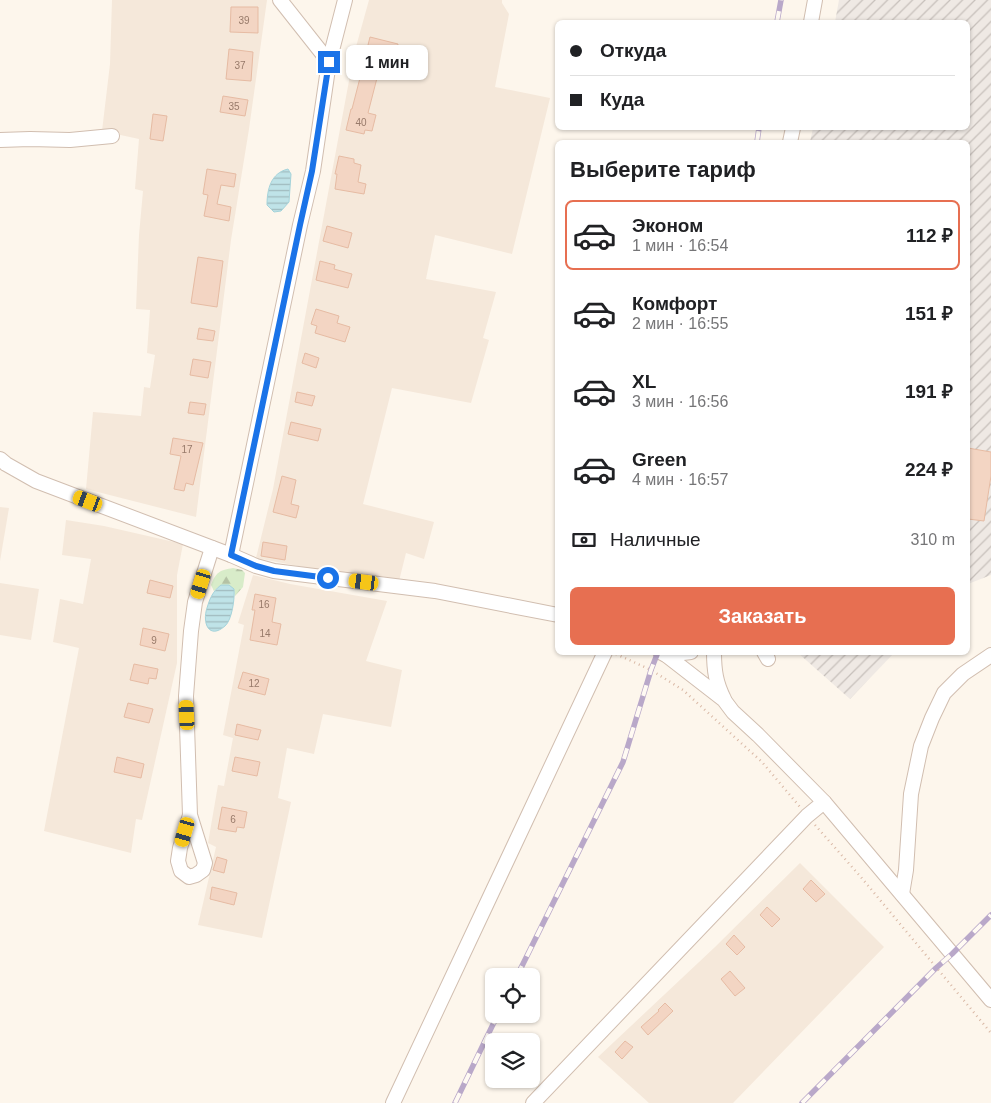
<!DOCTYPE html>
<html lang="ru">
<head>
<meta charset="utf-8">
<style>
  :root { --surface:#fff; --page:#f2f2f2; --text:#202124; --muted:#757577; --line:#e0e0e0; --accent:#e76f51 }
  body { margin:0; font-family:Arial,sans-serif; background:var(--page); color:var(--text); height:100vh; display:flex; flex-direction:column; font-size:19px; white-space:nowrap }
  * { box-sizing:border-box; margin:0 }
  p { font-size:16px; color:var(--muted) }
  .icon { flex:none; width:28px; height:28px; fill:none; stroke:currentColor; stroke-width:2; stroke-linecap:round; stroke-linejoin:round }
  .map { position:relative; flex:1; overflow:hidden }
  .panel { position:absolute; left:555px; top:140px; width:415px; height:515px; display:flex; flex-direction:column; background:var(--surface); border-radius:8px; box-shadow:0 1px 4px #0004 }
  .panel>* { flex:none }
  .guide { position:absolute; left:555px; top:20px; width:415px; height:110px; border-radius:8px; box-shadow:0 1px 4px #0004; display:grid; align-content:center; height:110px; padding:0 15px; background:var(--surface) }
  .tools { position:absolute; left:485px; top:968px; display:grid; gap:10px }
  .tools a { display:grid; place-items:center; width:55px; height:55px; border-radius:8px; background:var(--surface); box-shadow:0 1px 4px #0004; font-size:25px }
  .end { position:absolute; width:22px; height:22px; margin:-11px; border:6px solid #1a73e8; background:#fff; box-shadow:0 0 0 2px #fff }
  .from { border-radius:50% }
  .bubble { position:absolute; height:35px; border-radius:8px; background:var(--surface); box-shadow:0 1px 4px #0004; font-size:16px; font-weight:700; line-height:35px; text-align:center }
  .car { position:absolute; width:15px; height:30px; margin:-15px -8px; border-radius:6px; box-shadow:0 0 4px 1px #0007; background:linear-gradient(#f5c518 24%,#345 0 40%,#f5c518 0 76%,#345 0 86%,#f5c518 0) }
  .guide b { display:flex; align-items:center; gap:18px; height:48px; font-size:19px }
  .guide b+b { border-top:1px solid var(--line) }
  .guide i { width:12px; height:12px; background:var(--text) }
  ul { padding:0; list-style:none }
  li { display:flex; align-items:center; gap:15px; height:70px; margin:0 10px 8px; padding:0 5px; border:2px solid transparent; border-radius:8px }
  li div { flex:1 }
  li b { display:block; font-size:19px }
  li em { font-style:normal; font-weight:700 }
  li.active { border-color:var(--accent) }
  li>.icon { width:45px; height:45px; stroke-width:1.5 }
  h2 { padding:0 15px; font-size:22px; line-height:60px }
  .pay { display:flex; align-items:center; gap:12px; height:55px; padding:0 15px; font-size:19px }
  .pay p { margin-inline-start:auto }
  .cta { display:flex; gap:10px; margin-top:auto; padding:10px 15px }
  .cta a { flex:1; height:58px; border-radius:8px; background:var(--accent); color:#fff; font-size:20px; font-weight:700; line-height:58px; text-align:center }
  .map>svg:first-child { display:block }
</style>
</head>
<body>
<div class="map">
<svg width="991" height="1103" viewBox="0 0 991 1103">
  <defs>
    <pattern id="industrial-furrows" width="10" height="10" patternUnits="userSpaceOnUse" patternTransform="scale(1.25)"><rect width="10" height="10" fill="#efe9e4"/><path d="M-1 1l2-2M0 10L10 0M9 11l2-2" fill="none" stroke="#c7c0bb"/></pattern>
    <pattern id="forest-firs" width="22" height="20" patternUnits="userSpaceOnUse" patternTransform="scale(1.25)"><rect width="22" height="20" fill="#d8ecc9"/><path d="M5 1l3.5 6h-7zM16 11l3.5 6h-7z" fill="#b4c2a5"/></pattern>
    <pattern id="water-rules" width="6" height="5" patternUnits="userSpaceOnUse" patternTransform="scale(1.25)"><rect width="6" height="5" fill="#bfe3e8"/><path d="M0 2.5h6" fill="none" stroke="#a0bbbe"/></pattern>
  </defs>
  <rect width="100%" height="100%" fill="#fdf6ec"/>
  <g fill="#f5e8da">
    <path d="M112,0H267L249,129L231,240L196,517L86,489L93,412L141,416L144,387L150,388L155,355L147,353L150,310L136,309L139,235L143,191L135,189L139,139L102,131L110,64Z"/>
    <path d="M369,0H502V3L509,14L495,87L550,98L512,254L435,235L426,279L496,292L483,338L489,340L471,403L392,388L363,504L434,522L424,559L406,553L398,585L256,558L273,489L354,54Z"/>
    <path d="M0,507L9,508L0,561Z"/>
    <path d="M66,520L104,526L183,544L177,575V663L142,820L136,819L131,853L44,831L79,648L53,642L60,599L83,604L91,559L62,555Z"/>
    <path d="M253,575L290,584L387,601L366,661L402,670L391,727L323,714L314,754L287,748L278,798L291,802L262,938L198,925L216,847L208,843L218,785L224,786L233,738L223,735L244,625L238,623Z"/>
    <path d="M0,583L39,589L31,640L0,635Z"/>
    <path d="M800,863L884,947L733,1103H649L598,1057L715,947Z"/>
  </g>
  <g fill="url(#industrial-furrows)">
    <path d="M839,0H991V575L968,584V142H810L813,128H968V22H835Z"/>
    <path d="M798,653H894L850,699Z"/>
  </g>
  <path fill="url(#forest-firs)" d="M233,568L242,570L245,573L243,587L235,596L234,589L221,585L214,591L211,585C216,572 220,570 233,568Z"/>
  <g fill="url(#water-rules)" stroke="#a5d3da">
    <path d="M288,169L291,174L289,202L281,211L274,212L267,205C267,189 271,173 288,169Z"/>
    <path d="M221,585H229L234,589C235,598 232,620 225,626C209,640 202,623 207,608C210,598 213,591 221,585Z"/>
  </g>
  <g fill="#f3d5c3" stroke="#e6bba3">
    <path d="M231,7H258V33L230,32Z"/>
    <path d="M370,37L398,44L395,59L366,53Z"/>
    <path d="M229,49L253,52L251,81L226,79Z"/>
    <path d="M361,74L377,78L368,113L376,115L372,131L365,130L364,134L346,130L351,109H352Z"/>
    <path d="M223,96L248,100L245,116L220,112Z"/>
    <path d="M153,114L167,116L163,141L150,139Z"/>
    <path d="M339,156L354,159V163L361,165L358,182L366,184L364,194L335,189L337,174H335Z"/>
    <path d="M207,169L236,174L234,187L221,185L217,204L231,207L229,221L204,216L208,195L203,194Z"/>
    <path d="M327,226L352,233L348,248L323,241Z"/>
    <path d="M198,257L223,261L217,307L191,303Z"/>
    <path d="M320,261L335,265L334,269L352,274L348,288L316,280Z"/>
    <path d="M316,309L339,316L337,323L350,327L345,342L315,333L317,326L311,324Z"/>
    <path d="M199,328L215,331L213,341L197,339Z"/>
    <path d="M305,353L319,358L316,368L302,363Z"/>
    <path d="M193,359L211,362L208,378L190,375Z"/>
    <path d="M297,392L315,396L312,406L295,402Z"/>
    <path d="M190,402L206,404L204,415L188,413Z"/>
    <path d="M291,422L321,429L318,441L288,434Z"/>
    <path d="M173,438L203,443L193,485L186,483L184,491L174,489L181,456L170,454Z"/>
    <path d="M968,448L991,452V476L984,521L968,519Z"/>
    <path d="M282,476L296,480L291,504L299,506L296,518L273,512Z"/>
    <path d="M263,542L287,546L285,560L261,556Z"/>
    <path d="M150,580L173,586L170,598L147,593Z"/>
    <path d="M255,594L276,598L272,622L281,624L277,645L250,640L255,610H252Z"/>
    <path d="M143,628L169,634L165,651L140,645Z"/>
    <path d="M134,664L158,669L156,679L149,678L148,684L130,680Z"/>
    <path d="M243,672L269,679L265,695L238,688Z"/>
    <path d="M128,703L153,709L149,723L124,717Z"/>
    <path d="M237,724L261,730L258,740L235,735Z"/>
    <path d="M117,757L144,764L141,778L114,772Z"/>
    <path d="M235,757L260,762L257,776L232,771Z"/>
    <path d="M222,807L247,812L244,828L237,827L236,832L218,829Z"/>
    <path d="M217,857L227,860L224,873L213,870Z"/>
    <path d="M811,880L825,894L816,902L803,889Z"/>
    <path d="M212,887L237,893L234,905L210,899Z"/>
    <path d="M767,907L780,919L772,927L760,915Z"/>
    <path d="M734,935L745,947L737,955L726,944Z"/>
    <path d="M730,971L745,988L735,996L721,979Z"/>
    <path d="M665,1003L673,1011L648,1035L641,1027L659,1011L658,1010Z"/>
    <path d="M625,1041L633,1047L622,1059L615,1052Z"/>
  </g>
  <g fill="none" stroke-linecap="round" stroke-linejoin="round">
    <g stroke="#d1beb0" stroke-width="16">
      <g id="minor">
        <path d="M280,0L329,62"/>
        <path d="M811,22L815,0"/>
        <path d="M0,140L30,139L70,140L112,136"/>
        <path d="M790,142L793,128"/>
        <path d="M0,459L6,464L36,481L231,555L256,566L274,571L435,591L558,615"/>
        <path d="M231,555L300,225L313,171L329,62L345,0"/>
        <path d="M660,652L666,655L724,700L733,712L758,735L824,802L991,1000"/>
        <path d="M714,652C714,671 716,683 724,699"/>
        <path d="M764,652L768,659"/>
        <path d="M666,655L691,652"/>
        <path d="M190,815L205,863L203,870L196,875L189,877L181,871L178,861L180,848L190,815L186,696L191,631L195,602L212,548"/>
        <path d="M902,894L906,870L911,794L921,746L932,718L944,693L963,674L991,655"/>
        <path d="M393,1103L605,652"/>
        <path d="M533,1103L807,816L824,802"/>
      </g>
    </g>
    <g stroke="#d9b8a5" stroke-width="2.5" stroke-dasharray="1 4" stroke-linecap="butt">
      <path d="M616,654L651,670L683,690L762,762L800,807"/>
      <path d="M815,825L860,876L991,1033"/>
    </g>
    <use href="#minor" stroke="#fff" stroke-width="14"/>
    <g stroke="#b9a8c9" stroke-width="5.5">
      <g id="rail">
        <path d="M777,22L781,0"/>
        <path d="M757,142L759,128"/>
        <path d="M517,976L623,762L651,670L658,652"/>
        <path d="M455,1103L498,1014"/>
        <path d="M802,1103L936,968L952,954L991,915"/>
      </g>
    </g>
    <use href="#rail" stroke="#fffaf3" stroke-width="4" stroke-dasharray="11" stroke-linecap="butt"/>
  </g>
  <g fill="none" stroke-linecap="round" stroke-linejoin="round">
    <path stroke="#1a73e8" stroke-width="6" d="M328,578L274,571L256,566L231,555L300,225L312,171L329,62"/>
  </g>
  <g text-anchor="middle" stroke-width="4.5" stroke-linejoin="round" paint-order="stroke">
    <g font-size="10" fill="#987a6a">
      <text x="244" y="24">39</text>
      <text x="240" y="69">37</text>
      <text x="234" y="110">35</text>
      <text x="361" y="126">40</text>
      <text x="187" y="453">17</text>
      <text x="264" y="608">16</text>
      <text x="265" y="637">14</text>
      <text x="154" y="644">9</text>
      <text x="254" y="687">12</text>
      <text x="233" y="823">6</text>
    </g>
  </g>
</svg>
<div class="tools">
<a><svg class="icon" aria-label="locate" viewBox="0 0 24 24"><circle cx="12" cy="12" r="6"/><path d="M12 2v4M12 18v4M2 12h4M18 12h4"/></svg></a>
<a><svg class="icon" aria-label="layers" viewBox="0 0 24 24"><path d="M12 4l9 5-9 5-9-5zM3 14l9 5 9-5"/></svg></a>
</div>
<i class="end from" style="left:328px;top:578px"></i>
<i class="end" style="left:329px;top:62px"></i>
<div class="bubble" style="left:346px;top:45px;width:82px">1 мин</div>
<i class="car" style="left:88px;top:501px;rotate:291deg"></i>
<i class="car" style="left:364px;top:582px;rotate:277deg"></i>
<i class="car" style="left:201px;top:584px;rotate:197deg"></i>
<i class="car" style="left:187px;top:715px;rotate:357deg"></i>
<i class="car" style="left:185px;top:832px;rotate:196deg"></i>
<div class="guide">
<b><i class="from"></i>Откуда</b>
<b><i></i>Куда</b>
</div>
<section class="panel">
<h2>Выберите тариф</h2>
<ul>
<li class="active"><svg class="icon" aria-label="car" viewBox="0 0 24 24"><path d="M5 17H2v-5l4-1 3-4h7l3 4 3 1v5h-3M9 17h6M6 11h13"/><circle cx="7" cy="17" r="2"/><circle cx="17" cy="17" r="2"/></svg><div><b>Эконом</b><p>1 мин · 16:54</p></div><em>112 ₽</em></li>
<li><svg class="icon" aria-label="car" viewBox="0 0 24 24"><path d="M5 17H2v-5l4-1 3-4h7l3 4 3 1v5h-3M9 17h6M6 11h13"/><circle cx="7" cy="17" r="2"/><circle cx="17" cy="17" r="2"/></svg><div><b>Комфорт</b><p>2 мин · 16:55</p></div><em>151 ₽</em></li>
<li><svg class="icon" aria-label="car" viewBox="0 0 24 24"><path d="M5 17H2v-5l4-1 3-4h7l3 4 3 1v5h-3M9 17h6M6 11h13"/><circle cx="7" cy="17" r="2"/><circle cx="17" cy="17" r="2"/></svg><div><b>XL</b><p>3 мин · 16:56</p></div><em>191 ₽</em></li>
<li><svg class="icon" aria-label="car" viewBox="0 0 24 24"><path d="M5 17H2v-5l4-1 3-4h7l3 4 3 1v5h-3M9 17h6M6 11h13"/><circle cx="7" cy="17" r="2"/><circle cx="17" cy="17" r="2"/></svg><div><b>Green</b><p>4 мин · 16:57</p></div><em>224 ₽</em></li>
</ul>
<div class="pay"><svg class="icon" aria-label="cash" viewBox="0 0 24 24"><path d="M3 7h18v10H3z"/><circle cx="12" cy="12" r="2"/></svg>Наличные<p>310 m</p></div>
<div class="cta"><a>Заказать</a></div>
</section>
</div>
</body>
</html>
